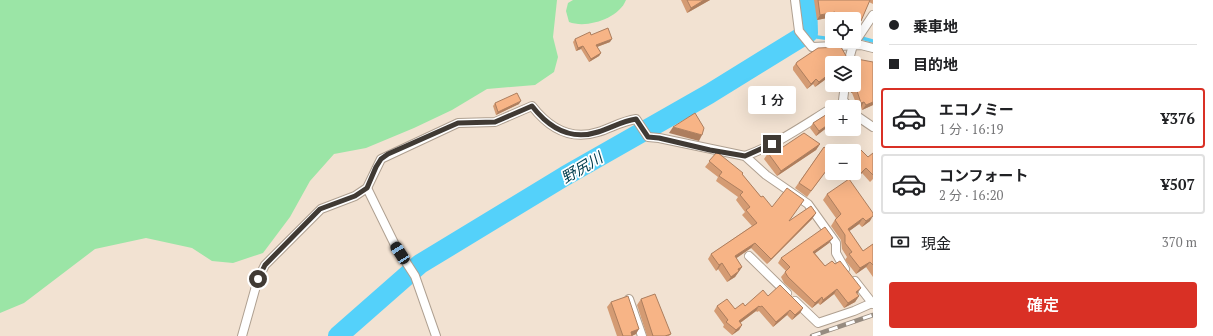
<!DOCTYPE html>
<html lang="ja">
<head>
<meta charset="utf-8">
<style>
  :root { --surface:#fff; --page:#f2f2f2; --text:#202124; --muted:#757577; --line:#e0e0e0; --accent:#d93025 }
  body { margin:0; font-family:"PT Serif","Noto Sans JP",serif; background:var(--page); color:var(--text); height:100vh; display:flex; flex-direction:column; font-size:15px; white-space:nowrap }
  * { box-sizing:border-box; margin:0 }
  p { font-size:13px; color:var(--muted) }
  .icon { flex:none; width:22px; height:22px; fill:none; stroke:currentColor; stroke-width:2; stroke-linecap:round; stroke-linejoin:round }
  .map { position:relative; flex:1; overflow:hidden }
  .side { display:flex; flex-direction:column; background:var(--surface); width:340px }
  .side>* { flex:none }
  .guide { display:grid; align-content:center; height:88px; padding:0 16px; background:var(--surface) }
  .buttons { position:absolute; left:825px; top:12px; display:grid; gap:8px }
  .buttons a { display:grid; place-items:center; width:36px; height:36px; border-radius:4px; background:var(--surface); box-shadow:0 4px 16px #0002; font-size:20px }
  .end { position:absolute; width:18px; height:18px; margin:-9px; border:5px solid #403a34; background:#fff; box-shadow:0 0 0 2px #fff }
  .from { border-radius:50% }
  .bubble { position:absolute; height:28px; border-radius:4px; background:var(--surface); box-shadow:0 4px 16px #0002; font-size:13px; font-weight:600; line-height:28px; text-align:center }
  .car { position:absolute; width:12px; height:24px; margin:-12px -6px; border-radius:5px; box-shadow:0 0 3px 1px #0007; background:linear-gradient(#222 24%,#8ab4d8 0 40%,#222 0 76%,#8ab4d8 0 86%,#222 0) }
  .guide b { display:flex; align-items:center; gap:14px; height:38px; font-size:15px }
  .guide b+b { border-top:1px solid var(--line) }
  .guide i { width:10px; height:10px; background:var(--text) }
  ul { padding:0; list-style:none }
  li { display:flex; align-items:center; gap:12px; height:60px; margin:0 8px 6px; padding:0 8px; border:2px solid var(--line); border-radius:4px }
  li div { flex:1 }
  li b { display:block; font-size:15px }
  li em { font-style:normal; font-weight:600 }
  li.selected { border-color:var(--accent) }
  li>.icon { width:36px; height:36px; stroke-width:1.5 }
  .pay { display:flex; align-items:center; gap:10px; height:44px; padding:0 16px; font-size:15px }
  .pay p { margin-inline-start:auto }
  .cta { display:flex; gap:8px; margin-top:auto; padding:8px 16px }
  .cta a { flex:1; height:46px; border-radius:4px; background:var(--accent); color:#fff; font-size:16px; font-weight:600; line-height:46px; text-align:center }
  main { display:flex; flex:1; min-height:0 }
  .map>svg:first-child { display:block }
</style>
</head>
<body>
<main>
<div class="map">
<svg width="873" height="336" viewBox="0 0 873 336">
  <rect width="100%" height="100%" fill="#f2e2d2"/>
  <g fill="#9be5a6">
    <path d="M0,0H557L553,37L558,57L554,72L535,85L487,89L452,110L414,128L366,148L334,154L310,181L290,217L263,253L233,263L212,261L192,248L146,238L95,249L24,303L0,313Z"/>
    <path d="M573,0H626C619,18 587,29 569,22L566,11L568,3Z"/>
  </g>
  <g fill="none" stroke-linecap="round" stroke-linejoin="round">
    <g stroke="#54d1fa" stroke-width="3.5">
      <path d="M808,33L817,37L832,39"/>
      <path d="M854,36L873,41"/>
    </g>
    <path stroke="#54d1fa" stroke-width="20" d="M338,336L420,264L565,176L709,94L808,33L807,0"/>
    <g stroke="#afa091" stroke-width="10">
      <g id="minor">
        <path d="M795,0L799,31L812,47L861,45L873,48"/>
        <path d="M848,63L853,45L873,15"/>
        <path d="M845,85L843,100L849,107"/>
        <path d="M854,114L873,127"/>
        <path d="M745,156C776,145 804,125 832,108"/>
        <path d="M367,188L395,245L415,276L436,336"/>
        <path d="M749,256L787,293"/>
        <path d="M855,281L873,304"/>
        <path d="M629,299L642,336"/>
        <path d="M795,301L818,323L854,311L872,303"/>
        <path d="M242,336L258,279L265,265L321,209L355,196L367,188L381,159L458,123L495,122L532,106C549,128 570,141 598,132C611,128 622,121 636,119L648,137L659,138L745,156L766,175L808,204L836,243V253L845,269"/>
      </g>
    </g>
    <use href="#minor" stroke="#fff" stroke-width="8"/>
    <g stroke="#968b80" stroke-width="4.5">
      <path id="rail" d="M812,336L873,315"/>
    </g>
    <use href="#rail" stroke="#fff" stroke-width="3" stroke-dasharray="9" stroke-linecap="butt"/>
  </g>
  <g fill="#d49b73">
    <path d="M681,0H710L687,13Z"/>
    <path d="M814,0H873V4L869,2L861,21L858,25H856L855,27H854V19H832V29L827,26L832,17L817,20Z"/>
    <path d="M591,35L610,42L597,47L601,53L599,56L589,62L581,49L576,51L573,42L575,39Z"/>
    <path d="M797,62L832,63V84L831,85L826,79L815,87L813,84L807,89L793,70V67Z"/>
    <path d="M873,62V105L862,110L861,107L858,108L852,93H851L850,85H854Z"/>
    <path d="M495,103L519,104L496,115L493,106Z"/>
    <path d="M832,111V129H836L833,131L829,126L816,136L810,128L813,123Z"/>
    <path d="M820,144L816,150L777,176L764,159L768,153L777,151Z"/>
    <path d="M824,147L832,163L807,197L795,188Z"/>
    <path d="M717,152L742,174L761,197L772,207L789,221L816,213L812,219L767,264L751,248L736,258L742,267L735,277L727,282L718,269L716,271L708,259L711,254L752,226L742,215L745,212L736,200L738,197L716,181L718,177L705,167Z"/>
    <path d="M873,153V179L870,182L862,173L855,180L848,173H854V155L868,157Z"/>
    <path d="M827,194L870,221L862,227L859,224L849,231L863,251L873,244V277L866,267L856,274L845,260L847,257L842,249L841,240L831,226L836,218L823,200Z"/>
    <path d="M829,243L815,253L825,266L835,264L857,294L859,296L855,302L844,308L834,294L820,305L818,303L812,308L784,283L781,277L786,271L778,263L781,258Z"/>
    <path d="M768,296L803,308L800,313L792,320L787,315L773,327L759,311L757,312L756,311L740,323L742,325L739,330L732,335L723,327L724,325L714,311L717,306L735,309L745,306Z"/>
    <path d="M641,299L671,334L669,336H647L637,305Z"/>
    <path d="M611,302L636,334L632,336H617L607,307Z"/>
  </g>
  <g fill="#ad7e5e">
    <path d="M704,0H710L687,13L691,8Z"/>
    <path d="M835,12L832,17L817,20L820,15Z"/>
    <path d="M859,20L861,21L858,25H856L855,27H854V21Z"/>
    <path d="M612,39L610,42L594,48L596,45Z"/>
    <path d="M583,46L581,49L576,51L578,48Z"/>
    <path d="M601,53L599,56L589,62L591,59Z"/>
    <path d="M829,74L826,79L815,87L819,82Z"/>
    <path d="M816,79L813,84L807,89L811,84Z"/>
    <path d="M854,88H856L852,93H851Z"/>
    <path d="M521,101L519,104L496,115L498,112Z"/>
    <path d="M864,102L861,107L858,108L861,103Z"/>
    <path d="M873,102V105L862,110L866,105Z"/>
    <path d="M832,122L829,126L816,136L819,131Z"/>
    <path d="M673,127L702,135L699,141L669,133Z"/>
    <path d="M820,144L816,150L777,176L781,171Z"/>
    <path d="M866,168L862,173L855,180L859,175Z"/>
    <path d="M816,213L812,219L767,264L771,259Z"/>
    <path d="M873,216L870,221L862,227L866,221Z"/>
    <path d="M863,218L859,224L844,235L848,229Z"/>
    <path d="M833,238L829,243L810,257L813,252Z"/>
    <path d="M755,243L751,248L731,262L735,256Z"/>
    <path d="M870,262L866,267L856,274L860,268Z"/>
    <path d="M722,263L718,269L716,271L719,265Z"/>
    <path d="M742,267L735,277L727,282L731,277L738,269Z"/>
    <path d="M861,288L857,294L852,298L856,292Z"/>
    <path d="M837,289L834,294L820,305L823,300Z"/>
    <path d="M859,296L855,302L844,308L848,303Z"/>
    <path d="M822,297L818,303L812,308L815,303Z"/>
    <path d="M759,306L756,311L736,326L739,321Z"/>
    <path d="M803,308L800,313L792,320L795,315Z"/>
    <path d="M790,310L787,315L773,327L776,322Z"/>
    <path d="M742,325L739,330L732,335L736,330Z"/>
    <path d="M639,329L636,334L631,336V332Z"/>
  </g>
  <g fill="#f7b486" stroke="#ad7e5e">
    <path d="M687,0H704L691,8Z"/>
    <path d="M818,0H870L861,21L859,20L858,22L854,21V19H850L845,17L844,19H832V22L830,21L835,12L820,15Z"/>
    <path d="M608,28L612,39L596,45L601,53L591,59L583,46L578,48L575,39L590,32L591,35Z"/>
    <path d="M841,47L850,63H832V77L829,74L819,82L816,79L811,84L796,64L797,62L818,48Z"/>
    <path d="M857,59L873,62V102L866,105L864,102L861,103L856,88H854V63H853Z"/>
    <path d="M517,93L521,101L498,112L495,103Z"/>
    <path d="M841,105L842,107H837Z"/>
    <path d="M832,111V122L819,131L813,123Z"/>
    <path d="M695,113L704,128L702,135L673,127Z"/>
    <path d="M804,133L820,144L781,171L768,153L775,148L777,151Z"/>
    <path d="M824,147L832,153V163L811,191L799,183Z"/>
    <path d="M860,149L868,157L873,153V175L866,168L859,175L854,170V155Z"/>
    <path d="M717,152L743,173L742,174L761,197L763,196L772,207L787,188L804,200L789,221L811,206L816,213L771,259L755,243L735,256L742,267L738,269L739,271L731,277L722,263L719,265L711,254L757,223L746,210L750,207L740,195L743,192L719,176L722,172L709,161Z"/>
    <path d="M849,179L873,213V216L866,221L863,218L848,229L863,251L873,244V265L870,262L860,268L849,254L852,252L845,243V235L835,220L841,214L827,194Z"/>
    <path d="M825,227L833,238L813,252L825,266L832,261L835,264L840,261L861,288L856,292L859,296L848,303L837,289L823,300L822,297L815,303L788,277L785,272L790,267L781,258Z"/>
    <path d="M780,285L803,308L795,315L790,310L776,322L762,306L760,307L759,306L739,321L742,325L736,330L726,322L728,320L717,306L727,299L735,309L743,303L745,306L763,290L768,296Z"/>
    <path d="M655,294L671,334L665,336H653L641,299Z"/>
    <path d="M628,296L639,329L631,332L632,336H623L611,302Z"/>
  </g>
  <g fill="none" stroke-linecap="round" stroke-linejoin="round">
    <path stroke="#403a34" stroke-width="5" d="M258,279L265,265L320,209L355,196L367,188L376,167L381,159L388,154L458,123L495,122L532,106C549,128 570,141 598,132C611,128 622,121 636,119L648,137L659,138L710,150L745,156L772,144"/>
  </g>
  <g text-anchor="middle" stroke-width="3.5" stroke-linejoin="round" paint-order="stroke">
    <g font-size="15" font-style="italic" fill="#013d4d" stroke="#fff">
      <text transform="translate(582 168) rotate(-31)" y="5">野尻川</text>
    </g>
  </g>
</svg>
<div class="buttons">
<a><svg class="icon" aria-label="locate" viewBox="0 0 24 24"><circle cx="12" cy="12" r="6"/><path d="M12 2v4M12 18v4M2 12h4M18 12h4"/></svg></a>
<a><svg class="icon" aria-label="layers" viewBox="0 0 24 24"><path d="M12 4l9 5-9 5-9-5zM3 14l9 5 9-5"/></svg></a>
<a>+</a>
<a>−</a>
</div>
<i class="end from" style="left:258px;top:279px"></i>
<i class="end" style="left:772px;top:144px"></i>
<div class="bubble" style="left:748px;top:86px;width:48px">1 分</div>
<i class="car" style="left:400px;top:253px;rotate:327deg"></i>
</div>
<section class="side">
<div class="guide">
<b><i class="from"></i>乗車地</b>
<b><i></i>目的地</b>
</div>
<ul>
<li class="selected"><svg class="icon" aria-label="car" viewBox="0 0 24 24"><path d="M5 17H2v-5l4-1 3-4h7l3 4 3 1v5h-3M9 17h6M6 11h13"/><circle cx="7" cy="17" r="2"/><circle cx="17" cy="17" r="2"/></svg><div><b>エコノミー</b><p>1 分 · 16:19</p></div><em>¥376</em></li>
<li><svg class="icon" aria-label="car" viewBox="0 0 24 24"><path d="M5 17H2v-5l4-1 3-4h7l3 4 3 1v5h-3M9 17h6M6 11h13"/><circle cx="7" cy="17" r="2"/><circle cx="17" cy="17" r="2"/></svg><div><b>コンフォート</b><p>2 分 · 16:20</p></div><em>¥507</em></li>
</ul>
<div class="pay"><svg class="icon" aria-label="cash" viewBox="0 0 24 24"><path d="M3 7h18v10H3z"/><circle cx="12" cy="12" r="2"/></svg>現金<p>370 m</p></div>
<div class="cta"><a>確定</a></div>
</section>
</main>
</body>
</html>
